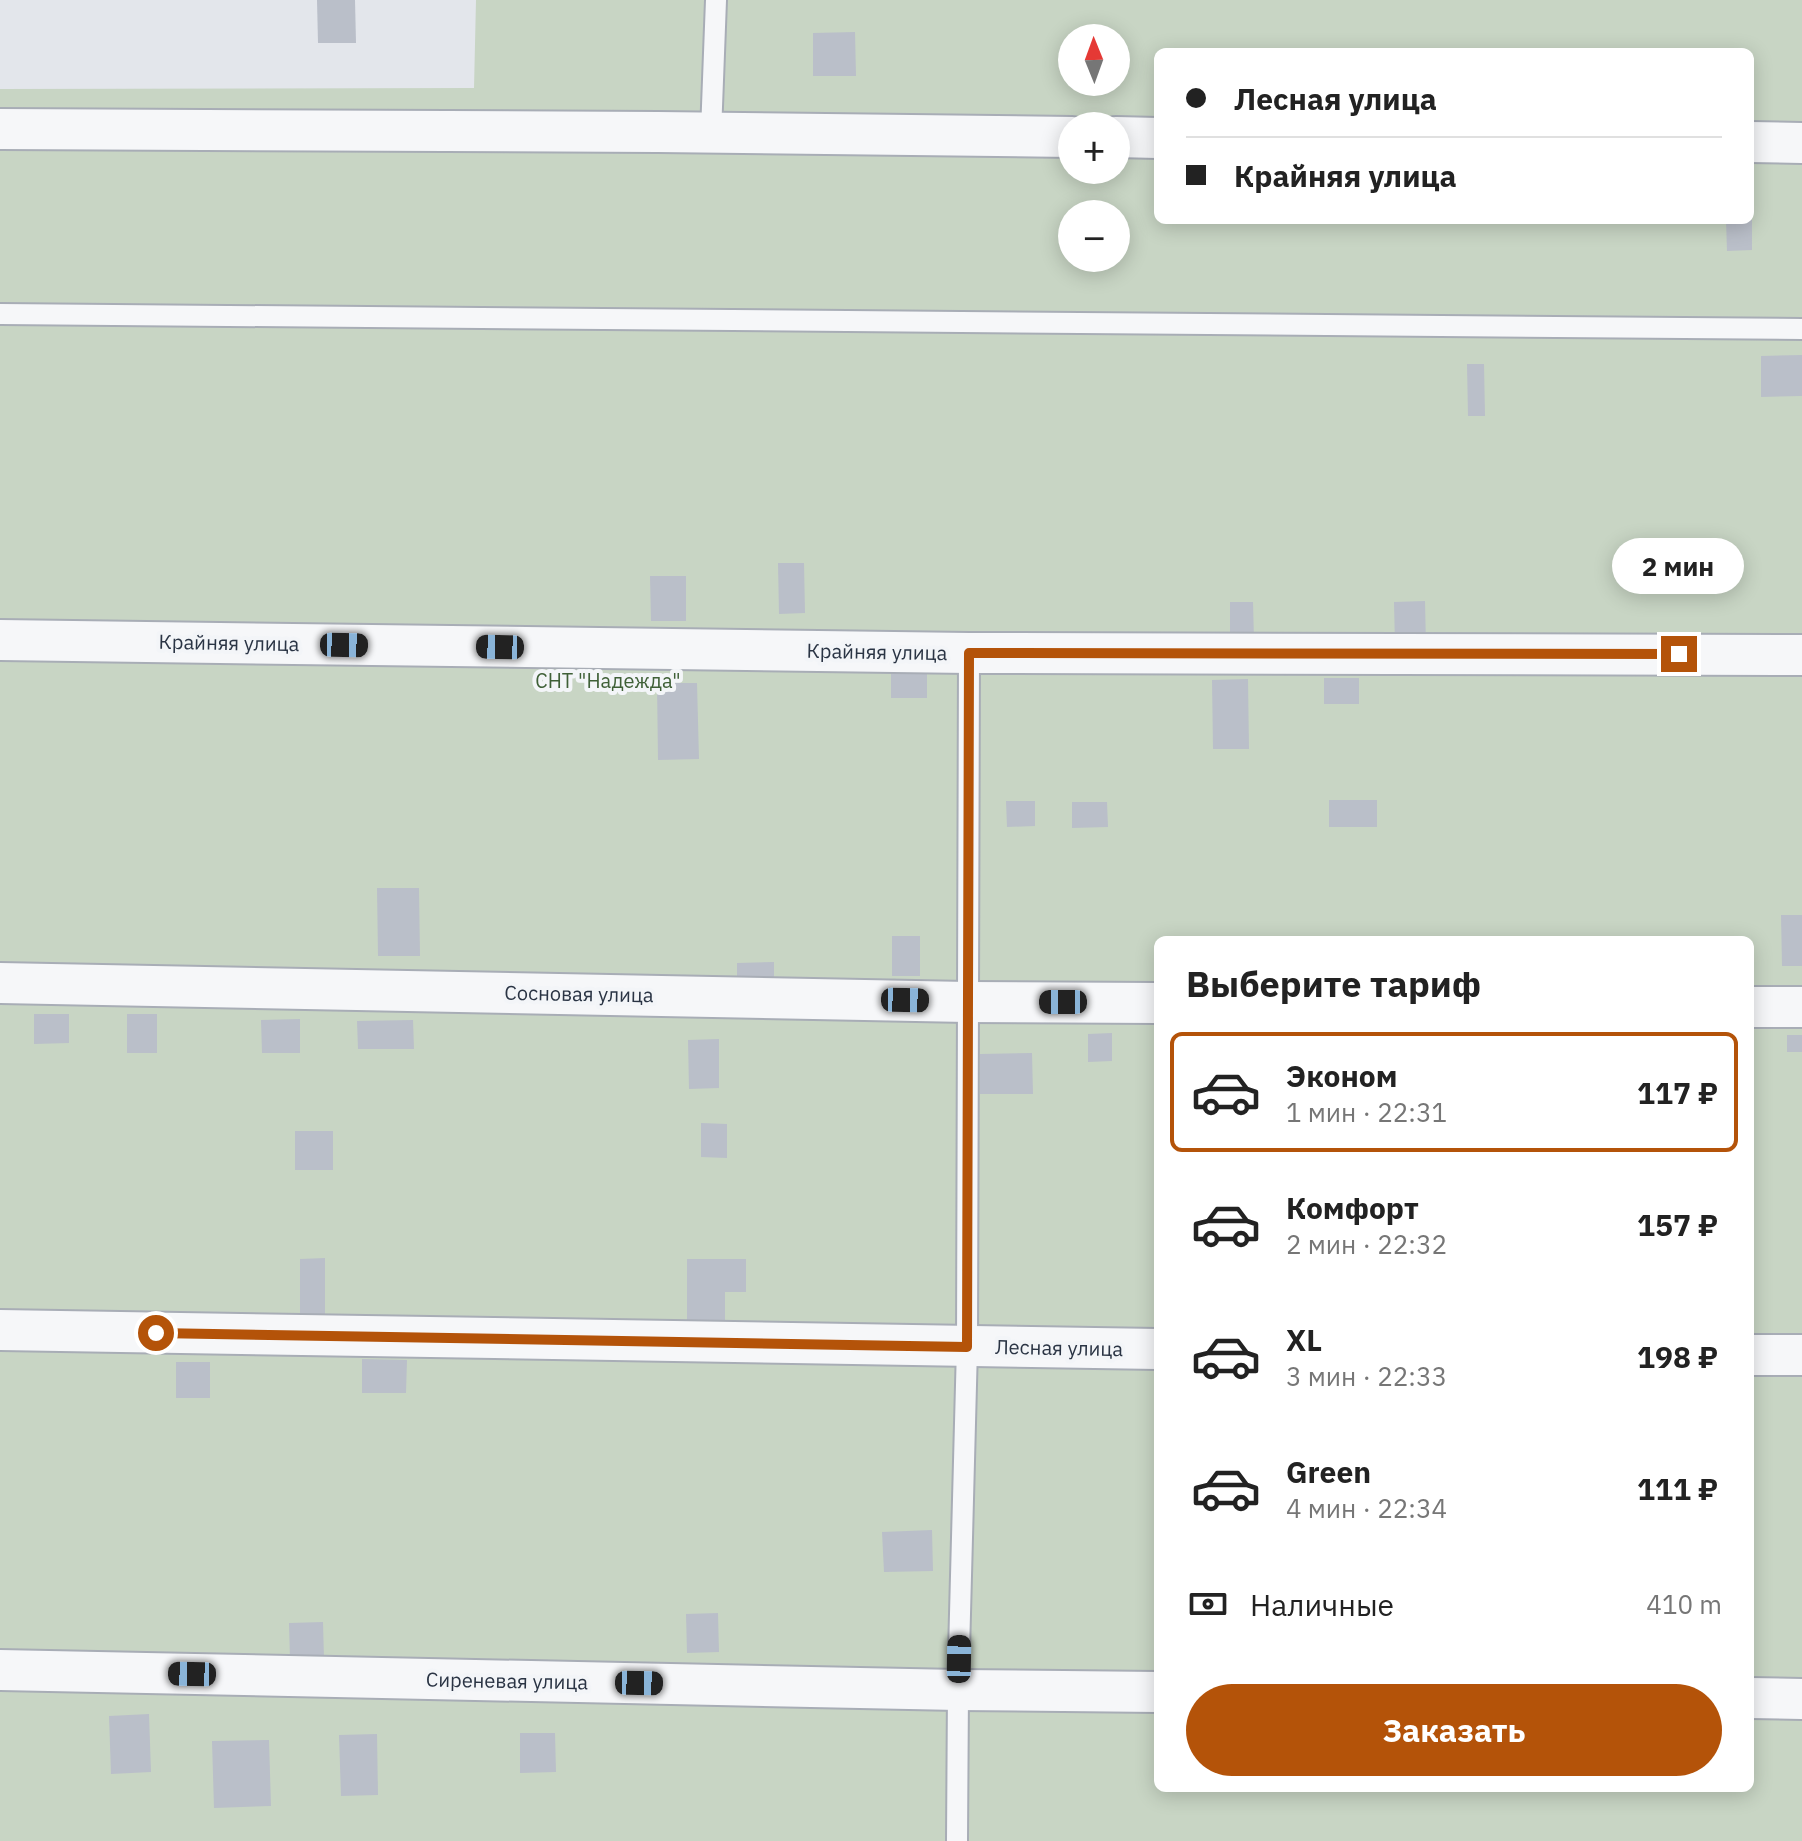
<!DOCTYPE html>
<html lang="ru">
<head>
<meta charset="utf-8">
<style>
  :root { --surface:#fff; --page:#f2f2f2; --text:#222; --muted:#767676; --line:#e0e0e0; --accent:#b45309 }
  body { margin:0; font-family:"IBM Plex Sans",sans-serif; background:var(--page); color:var(--text); height:100vh; display:flex; flex-direction:column; font-size:30px; white-space:nowrap }
  * { box-sizing:border-box; margin:0 }
  p { font-size:26px; color:var(--muted) }
  .icon { flex:none; width:44px; height:44px; fill:none; stroke:currentColor; stroke-width:2; stroke-linecap:round; stroke-linejoin:round }
  .map { position:relative; flex:1; overflow:hidden }
  .drawer { position:absolute; left:1154px; top:936px; width:600px; height:856px; display:flex; flex-direction:column; background:var(--surface); border-radius:12px; box-shadow:0 4px 20px #0003 }
  .drawer>* { flex:none }
  .hud { position:absolute; left:1154px; top:48px; width:600px; height:176px; border-radius:12px; box-shadow:0 4px 20px #0003; display:grid; align-content:center; height:176px; padding:0 32px; background:var(--surface) }
  .needle { width:52px; rotate:359deg }
  .tools { position:absolute; left:1058px; top:24px; display:grid; gap:16px }
  .tools a { display:grid; place-items:center; width:72px; height:72px; border-radius:50%; background:var(--surface); box-shadow:0 4px 20px #0003; font-size:40px }
  .end { position:absolute; width:36px; height:36px; margin:-18px; border:10px solid #b45309; background:#fff; box-shadow:0 0 0 4px #fff }
  .from { border-radius:50% }
  .bubble { position:absolute; height:56px; border-radius:28px; background:var(--surface); box-shadow:0 4px 20px #0003; font-size:26px; font-weight:800; line-height:56px; text-align:center }
  .car { position:absolute; width:24px; height:48px; margin:-24px -12px; border-radius:10px; box-shadow:0 0 6px 2px #0007; background:linear-gradient(#222 24%,#8ab4d8 0 40%,#222 0 76%,#8ab4d8 0 86%,#222 0) }
  .hud b { display:flex; align-items:center; gap:28px; height:76px; font-size:30px }
  .hud b+b { border-top:2px solid var(--line) }
  .hud i { width:20px; height:20px; background:var(--text) }
  ul { padding:0; list-style:none }
  li { display:flex; align-items:center; gap:24px; height:120px; margin:0 16px 12px; padding:0 16px; border:4px solid transparent; border-radius:12px }
  li div { flex:1 }
  li b { display:block; font-size:30px }
  li em { font-style:normal; font-weight:800 }
  li.selected { border-color:var(--accent) }
  li>.icon { width:72px; height:72px; stroke-width:1.5 }
  h2 { padding:0 32px; font-size:36px; line-height:96px }
  .pay { display:flex; align-items:center; gap:20px; height:88px; padding:0 32px; font-size:30px }
  .pay p { margin-inline-start:auto }
  .primary-button { display:flex; gap:16px; margin-top:auto; padding:16px 32px }
  .primary-button a { flex:1; height:92px; border-radius:48px; background:var(--accent); color:#fff; font-size:32px; font-weight:800; line-height:92px; text-align:center }
  .map>svg:first-child { display:block }
</style>
</head>
<body>
<div class="map">
<svg width="1802" height="1841" viewBox="0 0 1802 1841">
  <rect width="100%" height="100%" fill="#e3e6eb"/>
  <path fill="#c8d5c4" fill-rule="evenodd" d="M476,0H1802V1841H0V89L474,88ZM1072,38H1116V82H1072ZM1158,52H1750V220H1158ZM1072,126H1116V170H1072ZM1072,214H1116V258H1072ZM1158,940H1750V1788H1158Z"/>
  <g fill="#babfc9">
    <path d="M317,0H355L356,43H318Z"/>
    <path d="M855,32L856,76H813V33Z"/>
    <path d="M1726,220H1752V250L1727,251Z"/>
    <path d="M1802,355V396L1761,397V356Z"/>
    <path d="M1467,364H1484L1485,416H1468Z"/>
    <path d="M778,563H804L805,613L779,614Z"/>
    <path d="M650,576H686V621H651Z"/>
    <path d="M1425,601L1426,646H1395L1394,602Z"/>
    <path d="M1230,602H1253L1254,640L1230,641Z"/>
    <path d="M927,673V698H891V674Z"/>
    <rect x="1324" y="678" width="35" height="26"/>
    <path d="M1248,679L1249,749H1213L1212,680Z"/>
    <path d="M657,683H697L699,759L658,760Z"/>
    <rect x="1329" y="800" width="48" height="27"/>
    <path d="M1006,801H1035V826L1007,827Z"/>
    <path d="M1072,802H1107L1108,827L1072,828Z"/>
    <path d="M377,888H419L420,956H378Z"/>
    <path d="M1781,915H1802V966H1782Z"/>
    <rect x="892" y="936" width="28" height="40"/>
    <path d="M774,962V985L737,986V963Z"/>
    <path d="M34,1014H69V1043L34,1044Z"/>
    <rect x="127" y="1014" width="30" height="39"/>
    <path d="M300,1019V1053H262L261,1020Z"/>
    <path d="M413,1020L414,1049H358L357,1021Z"/>
    <path d="M1112,1033V1061L1088,1062V1034Z"/>
    <rect x="1787" y="1035" width="15" height="17"/>
    <path d="M719,1039V1088L689,1089L688,1040Z"/>
    <path d="M1032,1053L1033,1094H980V1054Z"/>
    <path d="M701,1123L727,1124V1158L701,1157Z"/>
    <rect x="295" y="1131" width="38" height="39"/>
    <path d="M325,1258V1320L300,1321V1259Z"/>
    <path d="M687,1259H746V1292H725V1322H687Z"/>
    <path d="M362,1359L407,1360L406,1393H362Z"/>
    <rect x="176" y="1362" width="34" height="36"/>
    <path d="M932,1530L933,1571L884,1572L882,1532Z"/>
    <path d="M718,1613L719,1652L687,1653L686,1614Z"/>
    <path d="M323,1622L324,1659L290,1660L289,1623Z"/>
    <path d="M149,1714L151,1772L111,1774L109,1716Z"/>
    <path d="M520,1733H555L556,1772L520,1773Z"/>
    <path d="M377,1734L378,1795L341,1796L339,1735Z"/>
    <path d="M269,1740L271,1806L214,1808L212,1741Z"/>
  </g>
  <g fill="none" stroke-linecap="round" stroke-linejoin="round">
    <g stroke="#a8adb6" stroke-width="24">
      <g id="lane">
        <path d="M711,133L716,0"/>
        <path d="M0,314L1802,329"/>
        <path d="M957,1841L958,1690L967,1347L969,653"/>
      </g>
    </g>
    <g stroke="#a8adb6" stroke-width="44">
      <g id="street">
        <path d="M0,129L658,132L1072,137"/>
        <path d="M1116,137L1158,138"/>
        <path d="M1750,142L1802,143"/>
        <path d="M0,640L969,653L1802,655"/>
        <path d="M0,983L967,1002L1158,1003"/>
        <path d="M1750,1007H1802"/>
        <path d="M0,1330L1158,1349"/>
        <path d="M1750,1355H1802"/>
        <path d="M0,1670L958,1690L1158,1692"/>
        <path d="M1750,1698L1802,1699"/>
      </g>
    </g>
    <use href="#lane" stroke="#f6f7f9" stroke-width="20"/>
    <use href="#street" stroke="#f6f7f9" stroke-width="40"/>
  </g>
  <g fill="none" stroke-linecap="round" stroke-linejoin="round">
    <path stroke="#b45309" stroke-width="10" d="M156,1333L967,1347L969,653L1679,654"/>
  </g>
  <g text-anchor="middle" stroke-width="8" stroke-linejoin="round" paint-order="stroke">
    <g font-size="20" fill="#2a3444" stroke="#f3f5f8">
      <text transform="translate(229 643) rotate(1)" y="7">Крайняя улица</text>
      <text transform="translate(877 652) rotate(1)" y="7">Крайняя улица</text>
      <text transform="translate(579 994) rotate(1)" y="7">Сосновая улица</text>
      <text transform="translate(1059 1348) rotate(1)" y="7">Лесная улица</text>
      <text transform="translate(507 1681) rotate(1)" y="7">Сиреневая улица</text>
    </g>
    <g font-size="20" fill="#3f6037" stroke="#f3f5f8">
      <text x="608" y="688">СНТ "Надежда"</text>
    </g>
  </g>
</svg>
<div class="tools">
<a><svg class="needle" viewBox="-14 -14 28 28"><path d="M0-13l5 13h-10z" fill="#e53935"/><path d="M0 13l5-13h-10z" fill="#767676"/></svg></a>
<a>+</a>
<a>−</a>
</div>
<i class="end from" style="left:156px;top:1333px"></i>
<i class="end" style="left:1679px;top:654px"></i>
<div class="bubble" style="left:1612px;top:538px;width:132px">2 мин</div>
<i class="car" style="left:344px;top:645px;rotate:91deg"></i>
<i class="car" style="left:500px;top:647px;rotate:271deg"></i>
<i class="car" style="left:905px;top:1000px;rotate:91deg"></i>
<i class="car" style="left:1063px;top:1002px;rotate:270deg"></i>
<i class="car" style="left:959px;top:1659px;rotate:1deg"></i>
<i class="car" style="left:192px;top:1674px;rotate:271deg"></i>
<i class="car" style="left:639px;top:1683px;rotate:91deg"></i>
<div class="hud">
<b><i class="from"></i>Лесная улица</b>
<b><i></i>Крайняя улица</b>
</div>
<section class="drawer">
<h2>Выберите тариф</h2>
<ul>
<li class="selected"><svg class="icon" aria-label="car" viewBox="0 0 24 24"><path d="M5 17H2v-5l4-1 3-4h7l3 4 3 1v5h-3M9 17h6M6 11h13"/><circle cx="7" cy="17" r="2"/><circle cx="17" cy="17" r="2"/></svg><div><b>Эконом</b><p>1 мин · 22:31</p></div><em>117 ₽</em></li>
<li><svg class="icon" aria-label="car" viewBox="0 0 24 24"><path d="M5 17H2v-5l4-1 3-4h7l3 4 3 1v5h-3M9 17h6M6 11h13"/><circle cx="7" cy="17" r="2"/><circle cx="17" cy="17" r="2"/></svg><div><b>Комфорт</b><p>2 мин · 22:32</p></div><em>157 ₽</em></li>
<li><svg class="icon" aria-label="car" viewBox="0 0 24 24"><path d="M5 17H2v-5l4-1 3-4h7l3 4 3 1v5h-3M9 17h6M6 11h13"/><circle cx="7" cy="17" r="2"/><circle cx="17" cy="17" r="2"/></svg><div><b>XL</b><p>3 мин · 22:33</p></div><em>198 ₽</em></li>
<li><svg class="icon" aria-label="car" viewBox="0 0 24 24"><path d="M5 17H2v-5l4-1 3-4h7l3 4 3 1v5h-3M9 17h6M6 11h13"/><circle cx="7" cy="17" r="2"/><circle cx="17" cy="17" r="2"/></svg><div><b>Green</b><p>4 мин · 22:34</p></div><em>111 ₽</em></li>
</ul>
<div class="pay"><svg class="icon" aria-label="cash" viewBox="0 0 24 24"><path d="M3 7h18v10H3z"/><circle cx="12" cy="12" r="2"/></svg>Наличные<p>410 m</p></div>
<div class="primary-button"><a>Заказать</a></div>
</section>
</div>
</body>
</html>
